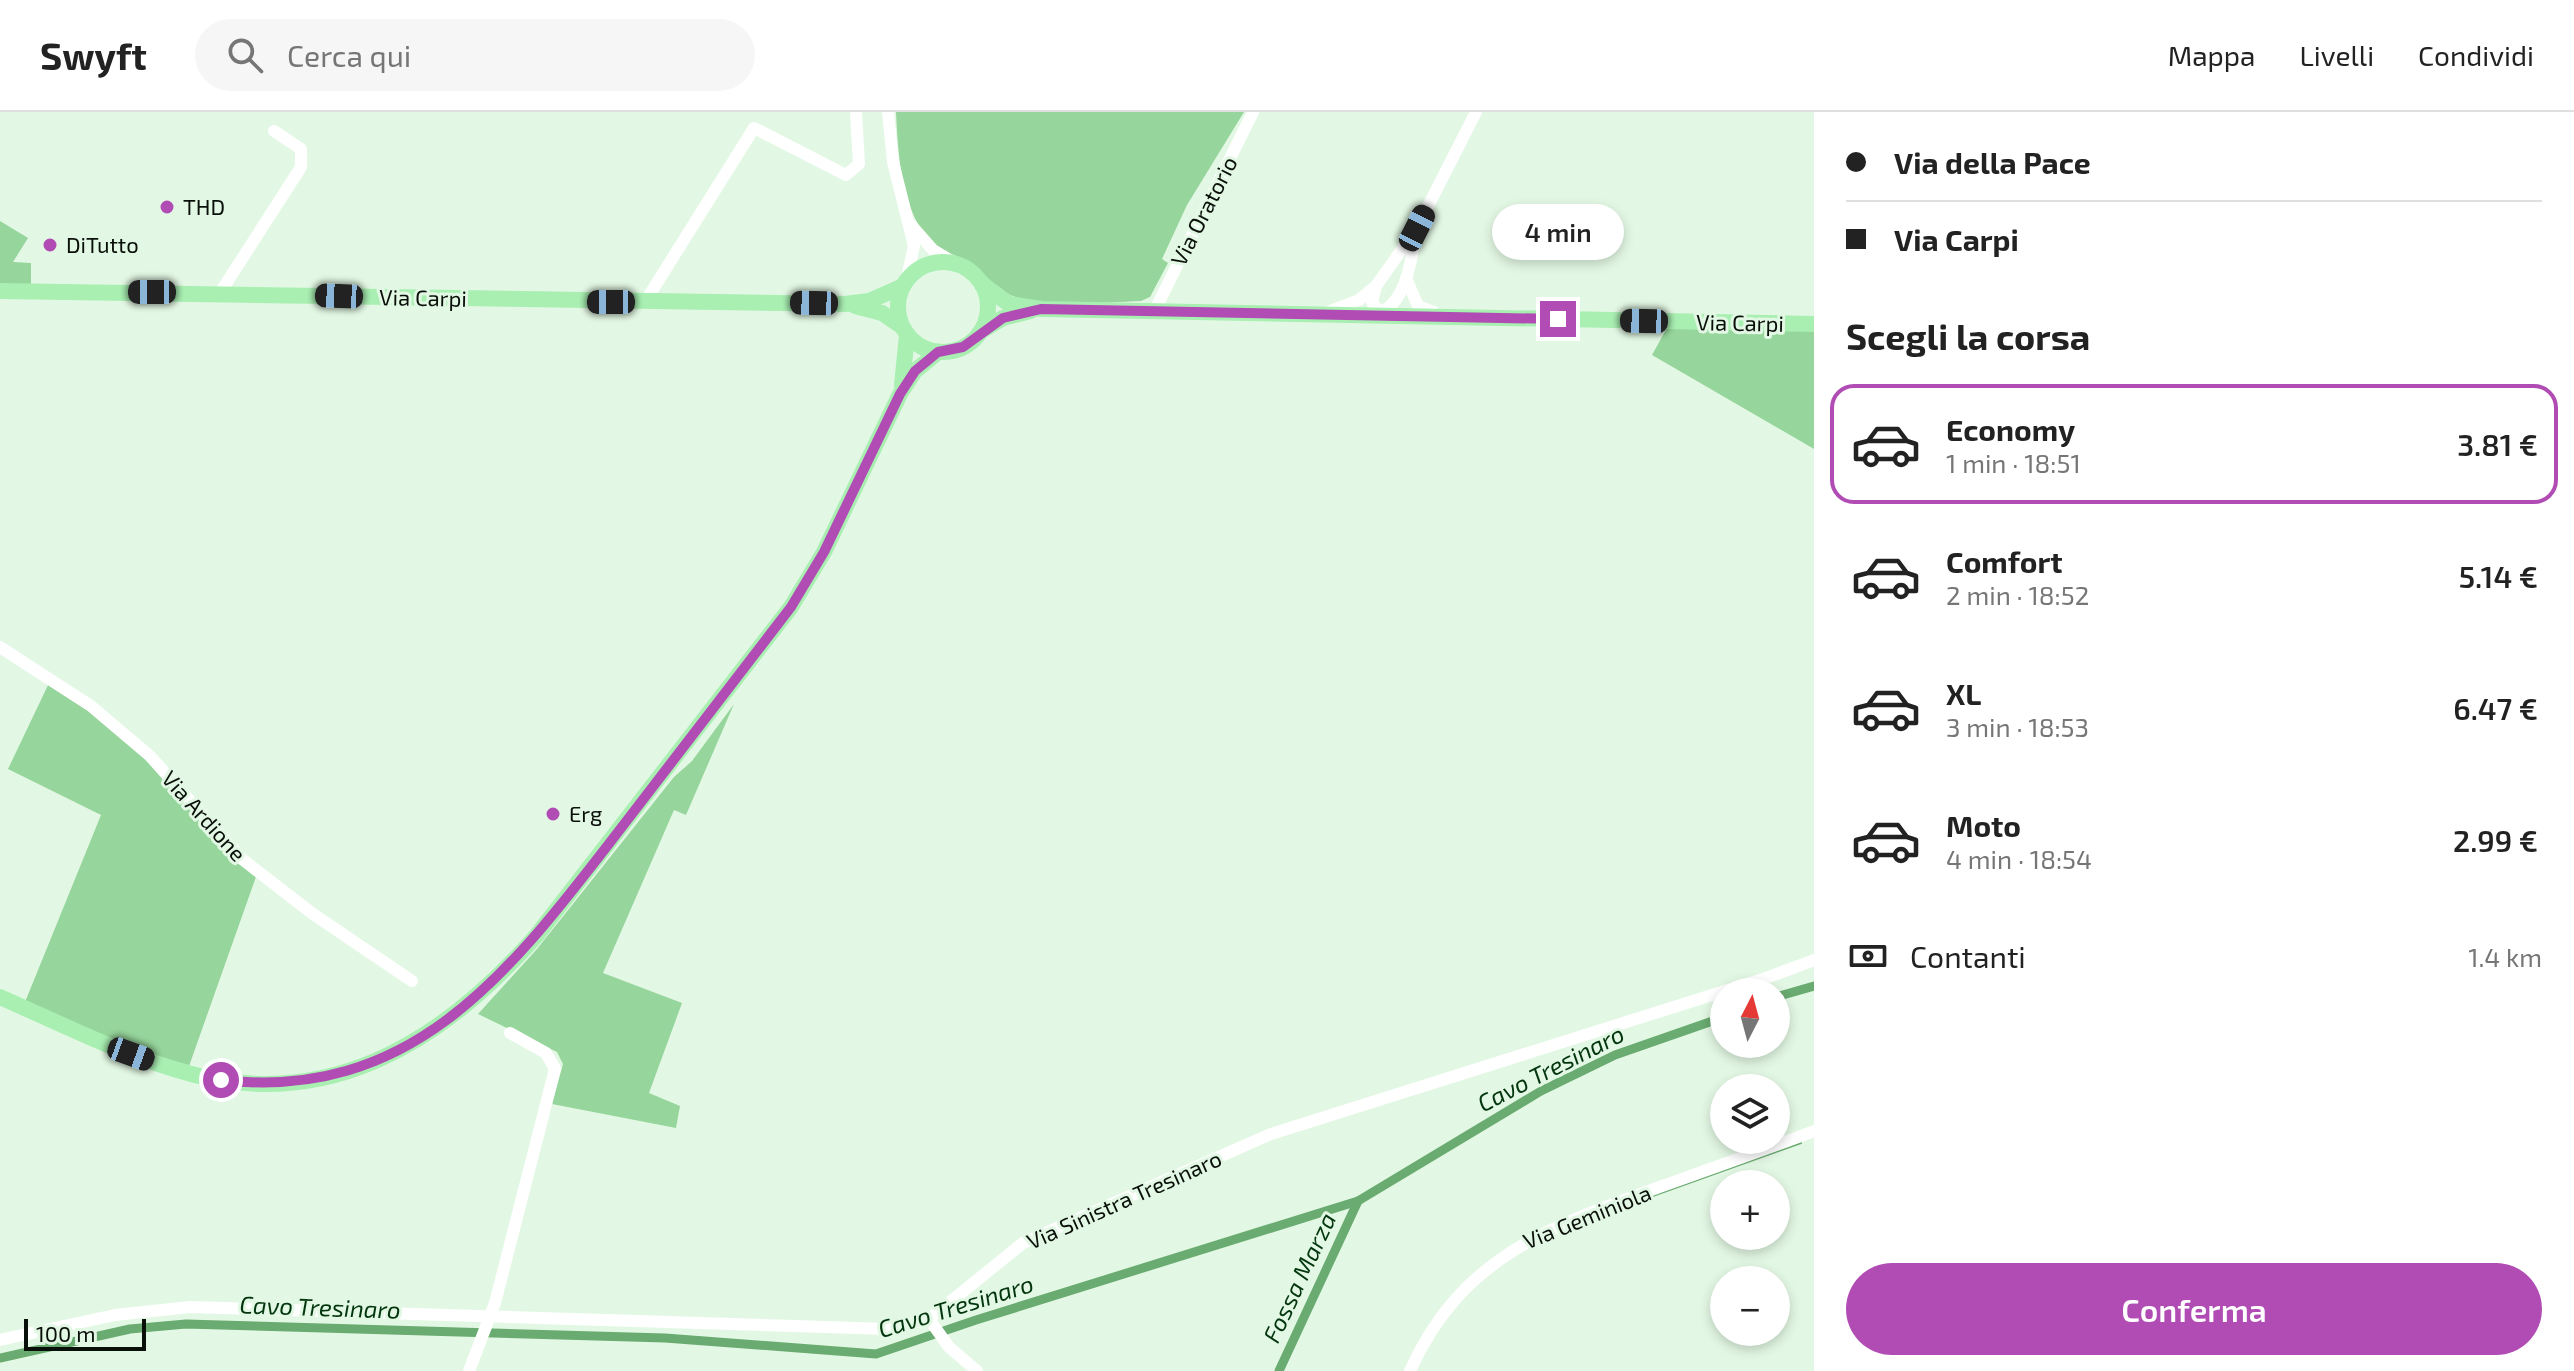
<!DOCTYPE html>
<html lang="it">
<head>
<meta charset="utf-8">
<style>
  :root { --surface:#fff; --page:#f6f6f6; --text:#222; --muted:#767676; --line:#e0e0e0; --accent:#b04cb3 }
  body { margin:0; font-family:"Exo 2",sans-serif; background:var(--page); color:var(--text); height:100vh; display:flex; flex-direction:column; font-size:30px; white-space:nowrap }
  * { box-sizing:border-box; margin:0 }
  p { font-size:26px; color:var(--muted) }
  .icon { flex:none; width:44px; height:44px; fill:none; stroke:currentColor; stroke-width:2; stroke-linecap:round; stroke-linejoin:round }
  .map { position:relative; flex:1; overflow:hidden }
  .drawer { display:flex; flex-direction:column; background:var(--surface); width:760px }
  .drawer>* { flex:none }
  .top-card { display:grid; align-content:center; height:176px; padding:0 32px; background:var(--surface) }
  .needle { width:52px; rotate:6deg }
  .fabs { position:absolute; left:1710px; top:866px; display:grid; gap:16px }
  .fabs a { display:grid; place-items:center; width:80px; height:80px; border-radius:50%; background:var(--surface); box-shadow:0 4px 12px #0003; font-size:40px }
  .scale { position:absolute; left:24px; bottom:20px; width:122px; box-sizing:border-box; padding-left:8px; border:4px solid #090f09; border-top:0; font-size:22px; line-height:28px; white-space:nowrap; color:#090f09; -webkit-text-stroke:6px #e3f8e4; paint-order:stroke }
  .end { position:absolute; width:36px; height:36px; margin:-18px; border:10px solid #b04cb3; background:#fff; box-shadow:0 0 0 4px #fff }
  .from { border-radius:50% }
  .bubble { position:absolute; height:56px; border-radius:28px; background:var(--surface); box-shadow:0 4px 12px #0003; font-size:26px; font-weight:600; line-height:56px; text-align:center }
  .car { position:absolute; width:24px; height:48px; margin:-24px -12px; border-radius:10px; box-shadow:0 0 6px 2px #0007; background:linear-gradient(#222 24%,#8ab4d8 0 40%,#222 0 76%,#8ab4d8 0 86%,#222 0) }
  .top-card b { display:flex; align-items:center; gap:28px; height:76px; font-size:30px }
  .top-card b+b { border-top:2px solid var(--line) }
  .top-card i { width:20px; height:20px; background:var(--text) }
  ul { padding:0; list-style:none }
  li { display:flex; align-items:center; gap:24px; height:120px; margin:0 16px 12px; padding:0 16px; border:4px solid transparent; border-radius:24px }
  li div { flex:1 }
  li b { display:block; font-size:30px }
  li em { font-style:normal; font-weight:600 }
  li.current { border-color:var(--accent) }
  li>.icon { width:72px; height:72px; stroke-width:1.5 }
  h2 { padding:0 32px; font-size:36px; line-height:96px }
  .pay { display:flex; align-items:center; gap:20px; height:88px; padding:0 32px; font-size:30px }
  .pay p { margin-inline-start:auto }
  .button { display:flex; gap:16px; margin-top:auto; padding:16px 32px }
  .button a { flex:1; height:92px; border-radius:48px; background:var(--accent); color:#fff; font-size:32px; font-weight:600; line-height:92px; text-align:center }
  header { display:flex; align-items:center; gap:48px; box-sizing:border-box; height:112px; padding:0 40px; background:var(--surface); border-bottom:2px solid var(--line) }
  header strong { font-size:38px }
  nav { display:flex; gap:44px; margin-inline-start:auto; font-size:28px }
  .search { width:560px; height:72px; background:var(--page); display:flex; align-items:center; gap:20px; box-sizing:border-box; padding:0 28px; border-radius:44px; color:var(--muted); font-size:30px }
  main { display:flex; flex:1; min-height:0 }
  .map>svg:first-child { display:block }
</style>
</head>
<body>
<header>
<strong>Swyft</strong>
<div class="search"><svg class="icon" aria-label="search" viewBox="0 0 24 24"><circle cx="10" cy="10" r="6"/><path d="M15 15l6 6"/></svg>Cerca qui</div>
<nav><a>Mappa</a><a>Livelli</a><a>Condividi</a></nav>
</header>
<main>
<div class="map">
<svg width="1814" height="1259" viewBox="0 0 1814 1259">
  <rect width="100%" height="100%" fill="#e3f8e4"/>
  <g fill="#96d59b">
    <path d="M896,0H1244L1187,93L1162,147L1168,151L1150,185L1141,189C1103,190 1032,199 1001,178C991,171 983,160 973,153C962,144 946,142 935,133C901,104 898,41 896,0Z"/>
    <path d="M0,109L28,126L13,150L31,151V172H0Z"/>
    <path d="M1668,214L1814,216V337L1652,243Z"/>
    <path d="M50,569L107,606L258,759L188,957L23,895L101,703L8,657Z"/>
    <path d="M734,592L686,703L674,698L603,861L682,891L649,981L680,994L676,1016L552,992L563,952L557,940L478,902L537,837L674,665L692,649Z"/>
  </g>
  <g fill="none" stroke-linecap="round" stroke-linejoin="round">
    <g stroke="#69ab70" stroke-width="2">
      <path d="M1633,1091L1801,1031"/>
      <path d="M1603,1102L1624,1095"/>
    </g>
    <g stroke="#69ab70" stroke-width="9">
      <path d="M1776,885L1814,874"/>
      <path d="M0,1246L130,1217L186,1212L665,1226L876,1242L976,1208L1358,1089L1541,979L1615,943L1724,905"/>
      <path d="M1279,1259L1358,1089"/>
    </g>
    <g stroke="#fff" stroke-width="12">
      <path d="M888,0L893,50L914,134L907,166"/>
      <path d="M911,113L933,138L953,150"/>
      <path d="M1417,116C1411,144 1409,187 1380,201L1372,190L1376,174L1417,116L1476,0"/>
      <path d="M1406,166L1418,194L1434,200"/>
      <path d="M220,181L301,55V37L274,19"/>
      <path d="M645,190L754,16L846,63L859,52L856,0"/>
      <path d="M1155,198L1253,0"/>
      <path d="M1330,199L1359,188L1376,174"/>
      <path d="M0,535L91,594L150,644L242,747L313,802L412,869"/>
      <path d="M929,1207L949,1235L977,1259"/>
      <path d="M0,1228L115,1203L190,1195L889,1217L929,1207L1023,1131L1271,1022L1766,866L1814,848"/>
      <path d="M469,1259L495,1191L555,957L546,941L510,921"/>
      <path d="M1410,1259C1460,1147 1546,1116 1654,1077C1707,1058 1761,1039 1814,1019"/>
    </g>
    <g stroke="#a9efb2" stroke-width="16">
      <circle cx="943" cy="195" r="45"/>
      <path d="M982,172L1009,192L1041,197L1814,212"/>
      <path d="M0,179L845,192L869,189L901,175"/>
      <path d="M855,194L882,201L901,214"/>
      <path d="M981,219L1003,206L1031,199"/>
      <path d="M902,273L907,223"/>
      <path d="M0,885C57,910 114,939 174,957C323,1005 441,932 537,823L791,495L824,440L900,282L915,259L938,240"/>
    </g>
  </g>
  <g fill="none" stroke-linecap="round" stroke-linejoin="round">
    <path stroke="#b04cb3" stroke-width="10" d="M221,968C419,991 517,850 625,711C680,639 736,567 791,495L824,440L900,282L915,259L938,240L963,235L1003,206L1041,197L1558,207"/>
  </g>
  <g fill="#b04cb3" stroke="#e3f8e4" stroke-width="3">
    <circle cx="167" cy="95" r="8"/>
    <circle cx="50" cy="133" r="8"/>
    <circle cx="553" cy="702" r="8"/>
  </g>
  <g text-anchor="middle" stroke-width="6" stroke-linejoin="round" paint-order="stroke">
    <g font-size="22" fill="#090f09" stroke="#e3f8e4" text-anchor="start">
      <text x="183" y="103">THD</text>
      <text x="66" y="141">DiTutto</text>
      <text x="569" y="710">Erg</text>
    </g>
    <g font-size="22" fill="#090f09" stroke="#e3f8e4">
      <text transform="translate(1204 99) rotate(-63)" y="8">Via Oratorio</text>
      <text transform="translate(423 186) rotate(1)" y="8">Via Carpi</text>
      <text transform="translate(1740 211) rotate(1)" y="8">Via Carpi</text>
      <text transform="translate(204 704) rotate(48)" y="8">Via Ardione</text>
      <text transform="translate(1124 1088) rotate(-24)" y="8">Via Sinistra Tresinaro</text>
      <text transform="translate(1587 1105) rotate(-22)" y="8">Via Geminiola</text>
    </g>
    <g font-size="24" font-style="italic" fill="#03360e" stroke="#e3f8e4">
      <text transform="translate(1551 957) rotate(-27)" y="8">Cavo Tresinaro</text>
      <text transform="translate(1300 1166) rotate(-65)" y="8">Fossa Marza</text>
      <text transform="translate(956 1195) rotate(-17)" y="8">Cavo Tresinaro</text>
      <text transform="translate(320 1196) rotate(2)" y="8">Cavo Tresinaro</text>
    </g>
  </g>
</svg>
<div class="fabs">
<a><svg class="needle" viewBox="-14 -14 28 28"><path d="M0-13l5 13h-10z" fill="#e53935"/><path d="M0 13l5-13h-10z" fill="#767676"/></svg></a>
<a><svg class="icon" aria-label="layers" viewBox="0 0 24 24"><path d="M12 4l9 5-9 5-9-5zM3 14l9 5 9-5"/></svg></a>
<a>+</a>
<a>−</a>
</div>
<div class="scale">100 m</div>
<i class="end from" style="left:221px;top:968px"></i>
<i class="end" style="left:1558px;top:207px"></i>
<div class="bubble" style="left:1492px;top:92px;width:132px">4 min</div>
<i class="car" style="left:1417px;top:116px;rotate:27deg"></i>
<i class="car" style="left:152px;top:180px;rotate:270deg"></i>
<i class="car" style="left:339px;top:184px;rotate:272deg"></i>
<i class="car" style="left:611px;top:190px;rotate:270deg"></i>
<i class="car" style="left:814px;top:191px;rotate:271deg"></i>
<i class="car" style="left:1644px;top:209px;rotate:271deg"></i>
<i class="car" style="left:131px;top:942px;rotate:110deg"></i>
</div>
<section class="drawer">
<div class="top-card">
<b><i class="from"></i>Via della Pace</b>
<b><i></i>Via Carpi</b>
</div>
<h2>Scegli la corsa</h2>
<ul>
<li class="current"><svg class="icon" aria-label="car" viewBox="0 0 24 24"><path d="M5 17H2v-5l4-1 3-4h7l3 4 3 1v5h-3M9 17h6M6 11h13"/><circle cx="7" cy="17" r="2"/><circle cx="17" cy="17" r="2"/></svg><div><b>Economy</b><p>1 min · 18:51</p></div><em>3.81 €</em></li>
<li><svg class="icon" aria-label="car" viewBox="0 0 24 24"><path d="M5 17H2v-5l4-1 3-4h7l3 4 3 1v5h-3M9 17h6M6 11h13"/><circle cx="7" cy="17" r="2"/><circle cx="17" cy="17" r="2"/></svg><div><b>Comfort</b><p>2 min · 18:52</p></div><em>5.14 €</em></li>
<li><svg class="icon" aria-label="car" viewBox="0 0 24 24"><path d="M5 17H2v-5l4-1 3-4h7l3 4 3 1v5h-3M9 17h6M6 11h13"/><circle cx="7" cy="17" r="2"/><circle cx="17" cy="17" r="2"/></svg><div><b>XL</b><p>3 min · 18:53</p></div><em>6.47 €</em></li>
<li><svg class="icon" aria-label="car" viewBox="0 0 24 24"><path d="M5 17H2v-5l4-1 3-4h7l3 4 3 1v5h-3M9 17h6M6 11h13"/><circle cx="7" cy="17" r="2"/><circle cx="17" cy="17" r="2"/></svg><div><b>Moto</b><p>4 min · 18:54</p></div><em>2.99 €</em></li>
</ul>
<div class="pay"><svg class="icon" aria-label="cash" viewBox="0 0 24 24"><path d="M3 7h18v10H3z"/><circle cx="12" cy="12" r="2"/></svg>Contanti<p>1.4 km</p></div>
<div class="button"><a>Conferma</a></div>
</section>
</main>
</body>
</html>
